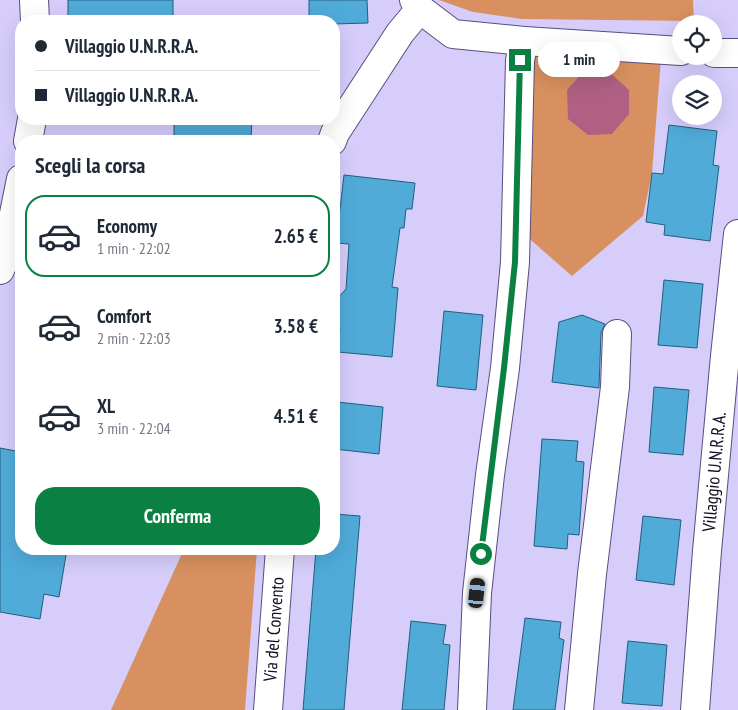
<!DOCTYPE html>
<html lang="it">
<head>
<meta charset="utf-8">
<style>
  :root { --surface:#fff; --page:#f6f6f7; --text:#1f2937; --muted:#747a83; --line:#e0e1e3; --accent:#0b8043 }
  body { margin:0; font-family:"PT Sans Narrow",sans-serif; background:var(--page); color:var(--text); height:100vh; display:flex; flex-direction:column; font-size:19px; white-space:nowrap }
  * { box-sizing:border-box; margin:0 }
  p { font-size:16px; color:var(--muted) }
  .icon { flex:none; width:28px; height:28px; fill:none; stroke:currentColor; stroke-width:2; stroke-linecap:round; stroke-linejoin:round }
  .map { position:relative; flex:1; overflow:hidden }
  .sheet { position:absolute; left:15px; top:135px; width:325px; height:420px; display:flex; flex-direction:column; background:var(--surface); border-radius:20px; box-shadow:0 5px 20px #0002 }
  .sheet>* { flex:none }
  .hud { position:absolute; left:15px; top:15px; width:325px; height:110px; border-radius:20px; box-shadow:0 5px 20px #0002; display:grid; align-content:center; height:110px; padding:0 20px; background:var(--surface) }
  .fabs { position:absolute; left:672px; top:15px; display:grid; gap:10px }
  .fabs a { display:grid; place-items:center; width:50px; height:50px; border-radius:50%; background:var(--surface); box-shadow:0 5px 20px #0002; font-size:25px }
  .end { position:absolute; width:22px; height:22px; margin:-11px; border:6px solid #0b8043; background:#fff; box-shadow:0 0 0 2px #fff }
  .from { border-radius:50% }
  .bubble { position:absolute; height:35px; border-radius:18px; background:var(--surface); box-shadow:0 5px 20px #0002; font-size:16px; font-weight:700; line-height:35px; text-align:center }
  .car { position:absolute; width:15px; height:30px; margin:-15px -8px; border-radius:6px; box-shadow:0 0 4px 1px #0007; background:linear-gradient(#222 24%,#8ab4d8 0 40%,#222 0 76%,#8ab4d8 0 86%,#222 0) }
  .hud b { display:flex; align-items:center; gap:18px; height:48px; font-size:19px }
  .hud b+b { border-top:1px solid var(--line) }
  .hud i { width:12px; height:12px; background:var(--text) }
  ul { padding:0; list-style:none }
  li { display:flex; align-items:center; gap:15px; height:82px; margin:0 10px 8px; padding:0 10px; border:2px solid transparent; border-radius:20px }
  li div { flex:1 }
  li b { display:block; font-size:19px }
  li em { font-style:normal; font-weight:700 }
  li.active { border-color:var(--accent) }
  li>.icon { width:45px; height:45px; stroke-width:1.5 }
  h2 { padding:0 20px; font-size:22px; line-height:60px }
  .cta { display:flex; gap:10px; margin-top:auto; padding:10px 20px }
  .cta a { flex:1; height:58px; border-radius:20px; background:var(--accent); color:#fff; font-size:20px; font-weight:700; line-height:58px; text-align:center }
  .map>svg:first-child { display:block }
</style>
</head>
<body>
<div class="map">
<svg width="738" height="710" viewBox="0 0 738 710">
  <rect width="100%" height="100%" fill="#d6cdfb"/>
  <g fill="#d89060">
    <path d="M439,0H693L694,21L522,19L473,12Z"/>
    <path d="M529,47L661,59L652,173L643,216L572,276L524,234Z"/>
    <path d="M184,549H257L245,710H111Z"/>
  </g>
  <path fill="#b06183" d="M608,71L629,90V114L612,134L588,135L568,119L567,90L582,73Z"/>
  <g fill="#50abd9" stroke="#215f7d">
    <rect x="68" y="0" width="105" height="21"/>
    <path d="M309,0H367L368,23L334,24V21H309Z"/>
    <path d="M174,119H252L251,141H174Z"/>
    <path d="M669,125L717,131L713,165L719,166L710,241L664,235L665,225L646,222L652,173L663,174Z"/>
    <path d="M344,175L415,183L412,209H406L404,228H400L392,287L398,288L392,357L338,352L340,329H334L335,301L346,289L349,244L336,243Z"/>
    <path d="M664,280L703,284L697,348L658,345Z"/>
    <path d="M444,311L483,315L476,390L437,386Z"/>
    <path d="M582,315L605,324L601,333L599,388L552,382L559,322Z"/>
    <path d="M654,387L689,390L683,455L649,452Z"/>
    <path d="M337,402L383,407L379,454L334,449Z"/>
    <path d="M542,439L578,441L576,461L584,462L579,535L568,534L567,549L534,546Z"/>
    <path d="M0,448L21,452V549H67L59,597L44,594L40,619L0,612Z"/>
    <path d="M334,514L360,516L344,710H303L316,549H334Z"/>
    <path d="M643,516L681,520L674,585L636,580Z"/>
    <path d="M525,618L561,622L559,638L564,640L555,710H513Z"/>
    <path d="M411,621L446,625L443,644L450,645L444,710H402Z"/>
    <path d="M628,641L667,645L662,706L622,703Z"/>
  </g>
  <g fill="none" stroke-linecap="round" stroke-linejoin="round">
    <g stroke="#594e7f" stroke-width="30">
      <g id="minor">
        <path d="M414,0L420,9L453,34L524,41L681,51"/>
        <path d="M714,53H738"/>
        <path d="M332,141L335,133L400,33L420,9"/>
        <path id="s1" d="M268,710L280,549"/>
        <path d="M472,710L477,593L490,475L505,368L515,262L520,60L524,41"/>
        <path d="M579,710L592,574L615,387L617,334"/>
        <path id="s2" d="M695,710L707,551L725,356L738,234"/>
      </g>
    </g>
    <g stroke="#594e7f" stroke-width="30">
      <g id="secondary">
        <path d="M34,0L35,21"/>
        <path d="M28,141L32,119"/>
        <path d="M0,270L5,258L21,179"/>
      </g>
    </g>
    <use href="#minor" stroke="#fff" stroke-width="28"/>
    <use href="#secondary" stroke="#fff" stroke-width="28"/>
  </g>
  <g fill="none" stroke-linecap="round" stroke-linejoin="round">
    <path stroke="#0b8043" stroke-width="6" d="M481,554L504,368L515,262L520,60"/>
  </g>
  <g text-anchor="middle" stroke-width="4.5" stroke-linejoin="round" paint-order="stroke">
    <g font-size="18" fill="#130e22" stroke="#e2dcff">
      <text dy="6" stroke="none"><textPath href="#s2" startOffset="239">Villaggio U.N.R.R.A.</textPath></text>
      <text dy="6" stroke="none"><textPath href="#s1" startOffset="81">Via del Convento</textPath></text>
    </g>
  </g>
</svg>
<div class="fabs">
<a><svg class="icon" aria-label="locate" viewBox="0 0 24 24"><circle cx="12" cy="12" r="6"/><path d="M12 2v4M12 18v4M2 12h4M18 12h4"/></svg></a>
<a><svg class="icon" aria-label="layers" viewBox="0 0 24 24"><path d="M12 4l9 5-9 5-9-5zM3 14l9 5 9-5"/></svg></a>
</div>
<i class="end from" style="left:481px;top:554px"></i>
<i class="end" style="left:520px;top:60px"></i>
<div class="bubble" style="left:538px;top:42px;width:82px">1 min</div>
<i class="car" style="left:477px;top:593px;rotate:6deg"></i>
<div class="hud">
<b><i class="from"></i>Villaggio U.N.R.R.A.</b>
<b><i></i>Villaggio U.N.R.R.A.</b>
</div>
<section class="sheet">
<h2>Scegli la corsa</h2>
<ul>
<li class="active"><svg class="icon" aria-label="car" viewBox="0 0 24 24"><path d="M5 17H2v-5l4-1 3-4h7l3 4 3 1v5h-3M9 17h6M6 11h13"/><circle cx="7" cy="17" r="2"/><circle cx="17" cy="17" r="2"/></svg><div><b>Economy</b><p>1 min · 22:02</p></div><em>2.65 €</em></li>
<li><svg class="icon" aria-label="car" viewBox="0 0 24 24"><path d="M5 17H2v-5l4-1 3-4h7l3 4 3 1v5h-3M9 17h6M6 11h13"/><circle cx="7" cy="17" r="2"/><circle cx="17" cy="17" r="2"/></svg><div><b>Comfort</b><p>2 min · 22:03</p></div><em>3.58 €</em></li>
<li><svg class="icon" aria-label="car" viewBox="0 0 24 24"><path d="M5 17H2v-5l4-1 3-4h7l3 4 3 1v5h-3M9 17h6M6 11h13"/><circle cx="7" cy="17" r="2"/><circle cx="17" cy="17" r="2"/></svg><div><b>XL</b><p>3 min · 22:04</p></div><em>4.51 €</em></li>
</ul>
<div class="cta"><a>Conferma</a></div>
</section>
</div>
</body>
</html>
